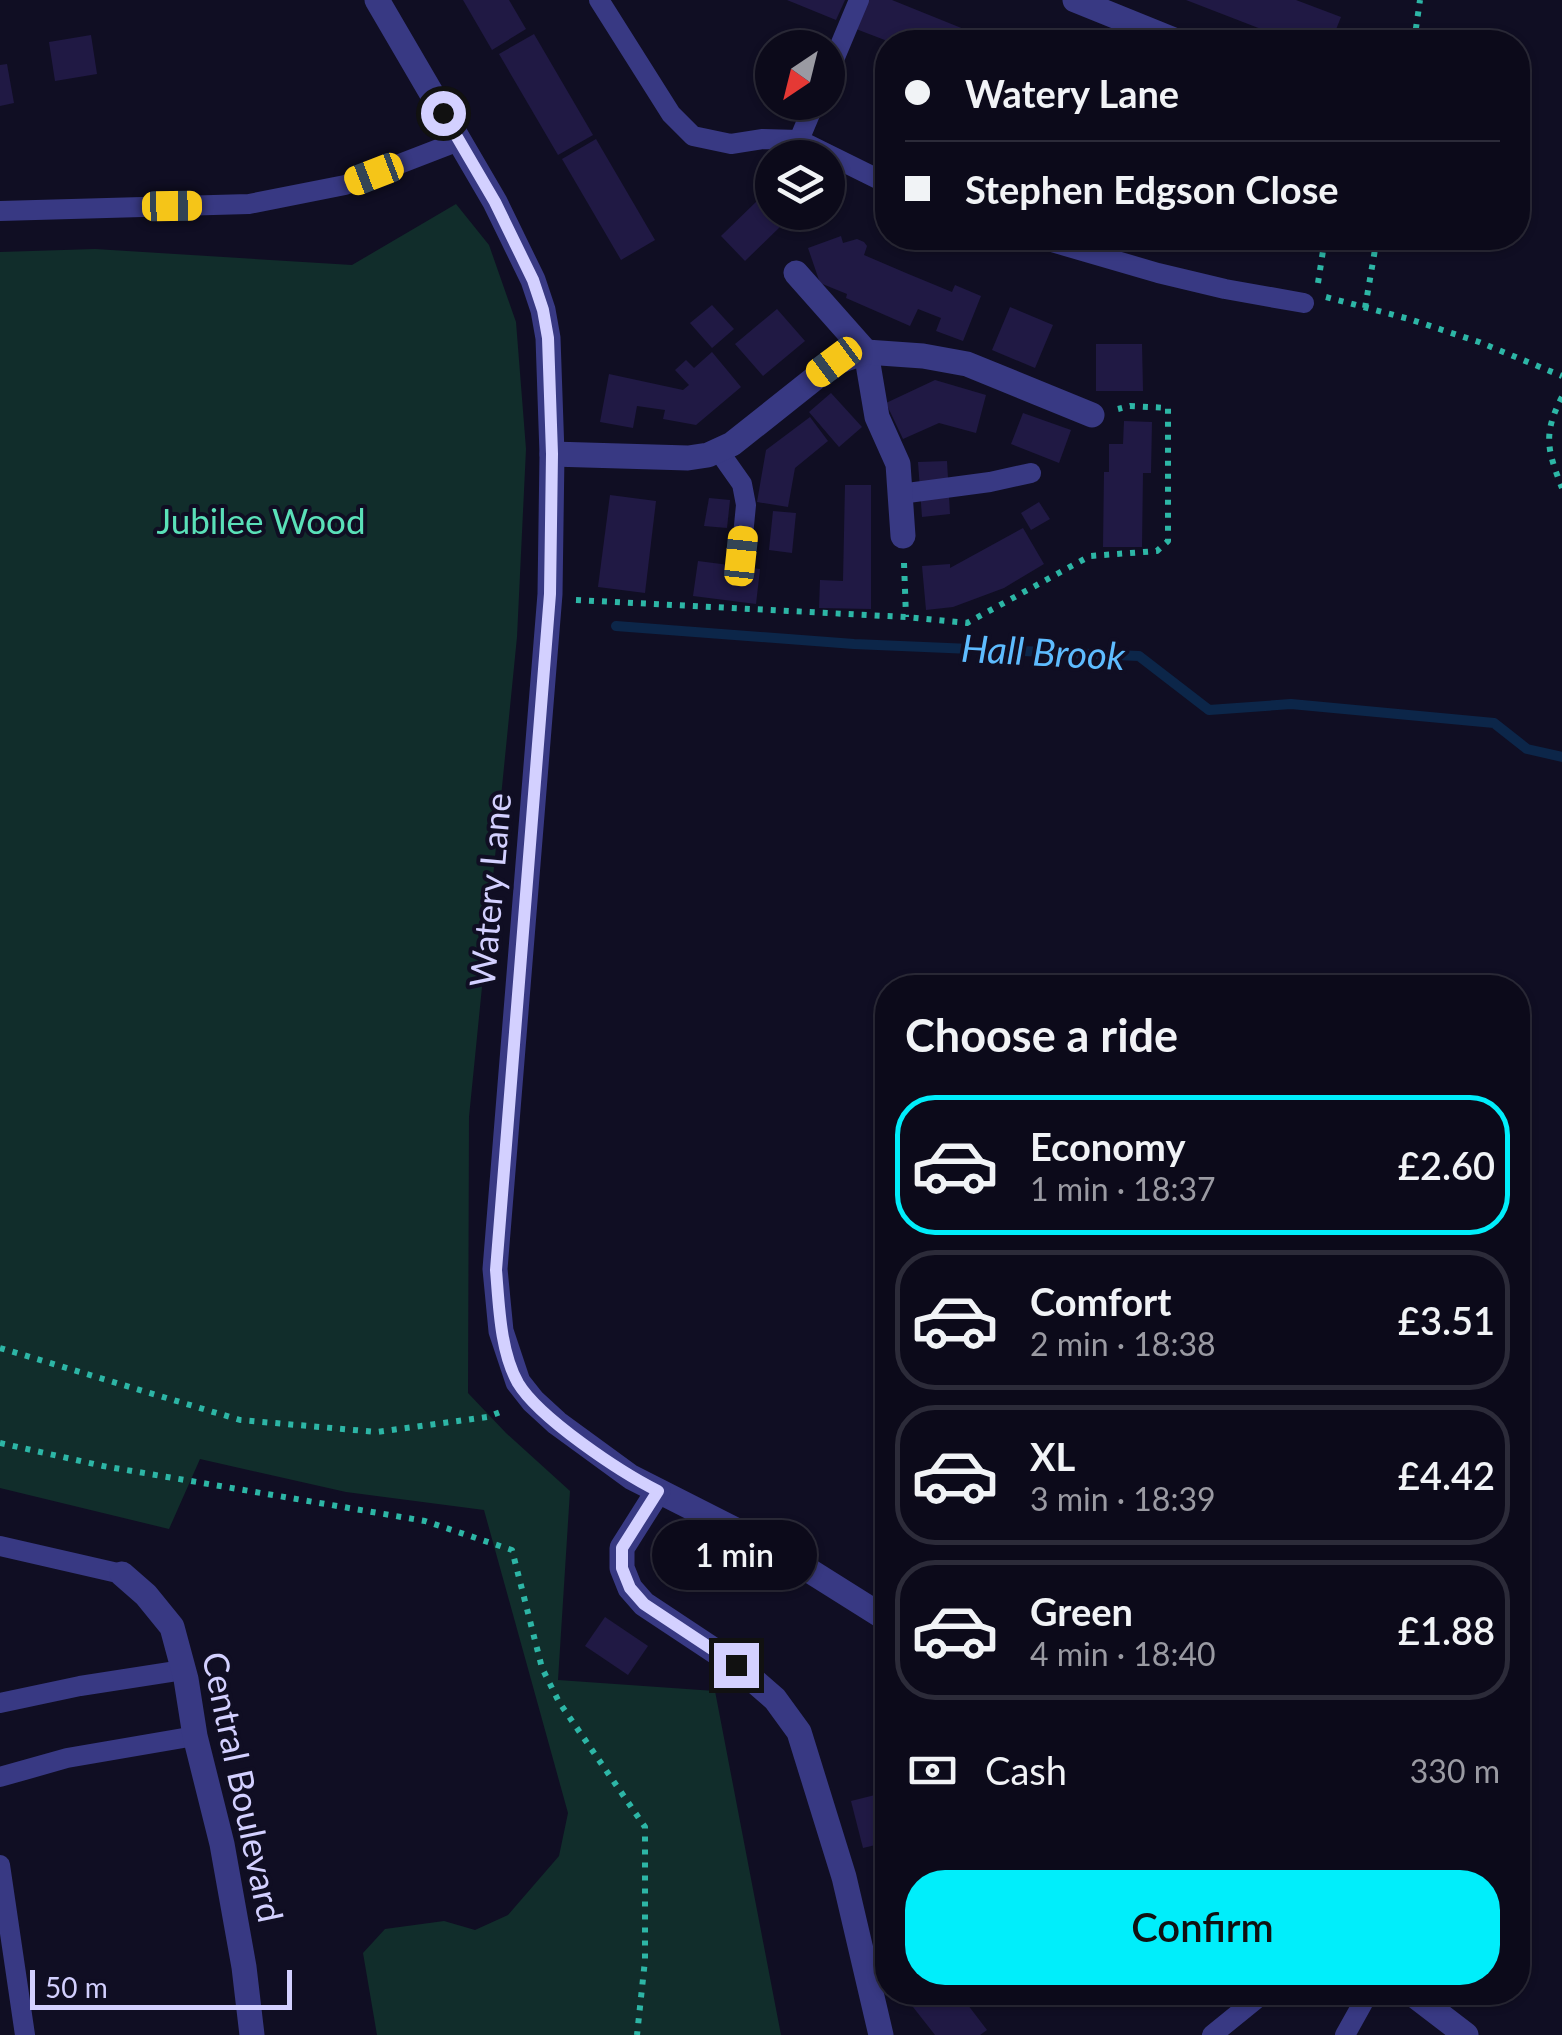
<!DOCTYPE html>
<html lang="en">
<head>
<meta charset="utf-8">
<style>
  :root { --surface:#0c0a1a; --page:#151323; --text:#f1f3f6; --muted:#9a9aa2; --line:#2c2b39; --accent:#00eefb }
  body { margin:0; font-family:Lato,sans-serif; background:var(--page); color:var(--text); height:100vh; display:flex; flex-direction:column; font-size:38px; white-space:nowrap }
  * { box-sizing:border-box; margin:0 }
  p { font-size:32px; color:var(--muted) }
  .icon { flex:none; width:55px; height:55px; fill:none; stroke:currentColor; stroke-width:2; stroke-linecap:round; stroke-linejoin:round }
  .map { position:relative; flex:1; overflow:hidden }
  .sheet { position:absolute; left:875px; top:975px; width:655px; height:1030px; display:flex; flex-direction:column; background:var(--surface); border-radius:40px; box-shadow:0 2px 8px #0004,0 0 0 2px var(--line) }
  .sheet>* { flex:none }
  .hud { position:absolute; left:875px; top:30px; width:655px; height:220px; border-radius:40px; box-shadow:0 2px 8px #0004,0 0 0 2px var(--line); display:grid; align-content:center; height:220px; padding:0 30px; background:var(--surface) }
  .needle { width:65px; rotate:215deg }
  .fabs { position:absolute; left:755px; top:30px; display:grid; gap:20px }
  .fabs a { display:grid; place-items:center; width:90px; height:90px; border-radius:50%; background:var(--surface); box-shadow:0 2px 8px #0004,0 0 0 2px var(--line); font-size:50px }
  .scale { position:absolute; left:30px; bottom:25px; width:262px; box-sizing:border-box; padding-left:10px; border:5px solid #d3d0ff; border-top:0; font-size:28px; line-height:35px; white-space:nowrap; color:#d3d0ff; -webkit-text-stroke:8px #100e23; paint-order:stroke }
  .end { position:absolute; width:45px; height:45px; margin:-22px; border:12px solid #d3d0ff; background:#111; box-shadow:0 0 0 5px #111 }
  .from { border-radius:50% }
  .bubble { position:absolute; height:70px; border-radius:35px; background:var(--surface); box-shadow:0 2px 8px #0004,0 0 0 2px var(--line); font-size:32px; font-weight:600; line-height:70px; text-align:center }
  .car { position:absolute; width:30px; height:60px; margin:-30px -15px; border-radius:12px; box-shadow:0 0 8px 2px #0007; background:linear-gradient(#f5c518 24%,#345 0 40%,#f5c518 0 76%,#345 0 86%,#f5c518 0) }
  .hud b { display:flex; align-items:center; gap:35px; height:95px; font-size:38px }
  .hud b+b { border-top:2px solid var(--line) }
  .hud i { width:25px; height:25px; background:var(--text) }
  ul { padding:0; list-style:none }
  li { display:flex; align-items:center; gap:30px; height:140px; margin:0 20px 15px; padding:0 10px; border:5px solid var(--line); border-radius:40px }
  li div { flex:1 }
  li b { display:block; font-size:38px }
  li em { font-style:normal; font-weight:600 }
  li.selected { border-color:var(--accent) }
  li>.icon { width:90px; height:90px; stroke-width:1.5 }
  h2 { padding:0 30px; font-size:45px; line-height:120px }
  .pay { display:flex; align-items:center; gap:25px; height:110px; padding:0 30px; font-size:38px }
  .pay p { margin-inline-start:auto }
  .action { display:flex; gap:20px; margin-top:auto; padding:20px 30px }
  .action a { flex:1; height:115px; border-radius:40px; background:var(--accent); color:#111; font-size:40px; font-weight:600; line-height:115px; text-align:center }
  .map>svg:first-child { display:block }
</style>
</head>
<body>
<div class="map">
<svg width="1562" height="2035" viewBox="0 0 1562 2035">
  <rect width="100%" height="100%" fill="#100e23"/>
  <path fill="#112d2b" d="M456,204L489,245L516,322L526,449L517,637L469,1117L468,1393L506,1433L570,1491L558,1680L715,1691L781,2035H377L363,1953L385,1929L444,1921L475,1930L508,1915L559,1856L568,1813L484,1510L346,1492L200,1459L169,1529L0,1488V252L95,249L352,265Z"/>
  <g fill="none" stroke-linecap="round" stroke-linejoin="round">
    <path stroke="#0c2649" stroke-width="10" d="M616,626L854,644L1139,656L1209,710L1291,704L1494,723L1527,749L1562,757"/>
  </g>
  <g fill="#201944">
    <path d="M463,0H509L526,29L492,50Z"/>
    <path d="M787,0H845L836,20Z"/>
    <path d="M868,0H892L996,42H890L856,29Z"/>
    <path d="M1186,0H1296L1341,17L1331,42H1295Z"/>
    <path d="M534,34L593,135L558,155L499,54Z"/>
    <path d="M91,35L97,74L55,81L49,42Z"/>
    <path d="M7,64L14,103L0,106V65Z"/>
    <path d="M596,139L655,240L621,260L562,159Z"/>
    <path d="M759,199L783,224L745,261L721,236Z"/>
    <path d="M841,236L843,243L857,239L864,242L867,246L864,255L906,273L952,292L955,285L981,296L963,341L936,331L941,318L918,309L910,326L846,298L847,294L820,283L808,248Z"/>
    <path d="M712,305L734,329L712,348L690,323Z"/>
    <path d="M1010,307L1053,325L1035,368L992,350Z"/>
    <path d="M777,309L805,341L763,376L735,344Z"/>
    <path d="M1096,344H1142L1143,391H1096Z"/>
    <path d="M712,352L741,387L696,425L663,419L665,410L637,406L633,428L600,422L609,374L683,390L689,385L675,370L686,360L694,368Z"/>
    <path d="M935,380L986,395L976,433L939,423L903,439L886,403Z"/>
    <path d="M831,393L862,427L839,447L809,412Z"/>
    <path d="M1023,413L1071,430L1059,463L1011,444Z"/>
    <path d="M810,417L828,441L795,468L788,507L757,502L766,450Z"/>
    <path d="M1124,421L1152,422L1151,473H1143L1142,547H1103L1104,472H1109V444H1123Z"/>
    <path d="M947,461L950,514L922,517L918,462Z"/>
    <path d="M845,485H871V609L819,608L820,580L843,581Z"/>
    <path d="M610,495L656,501L645,593L598,587Z"/>
    <path d="M709,498L730,500L727,528L704,526Z"/>
    <path d="M1039,502L1050,519L1031,530L1021,513Z"/>
    <path d="M773,511L796,513L792,553L769,550Z"/>
    <path d="M1023,528L1044,564L1004,588L953,607L926,610L922,566L950,564V568Z"/>
    <path d="M698,561L760,569L756,604L693,596Z"/>
    <path d="M605,1617L648,1646L628,1675L585,1646Z"/>
    <path d="M883,1793L888,1809V1842L863,1848L851,1801Z"/>
    <path d="M914,1992H958L987,2030L980,2035H935L906,1998Z"/>
  </g>
  <g fill="none" stroke-linecap="round" stroke-linejoin="round">
    <g stroke="#2db6a6" stroke-width="6" stroke-dasharray="5 8" stroke-linecap="butt">
      <path d="M1414,42L1420,0"/>
      <path d="M1318,283L1325,238"/>
      <path d="M1326,297L1409,319L1479,342L1562,376"/>
      <path d="M1365,308L1377,238"/>
      <path d="M1562,397C1542,435 1548,451 1562,488"/>
      <path d="M904,563L906,617"/>
      <path d="M576,600L906,617L967,623L1090,556L1157,551L1168,541V408L1130,406L1118,409"/>
      <path d="M0,1348L240,1420L377,1432L487,1417L503,1411"/>
      <path d="M0,1443L103,1466L425,1521L512,1550L542,1668L559,1702L645,1827V1960L637,2035"/>
    </g>
    <g stroke="#383983" stroke-width="20">
      <path d="M599,0L671,114L693,136L731,144L763,139L799,140L888,184"/>
      <path d="M828,74L859,0"/>
      <path d="M799,140L815,102"/>
      <path d="M0,211L249,204L345,185L459,141"/>
      <path d="M1038,238L1158,273L1225,289L1304,303"/>
      <path d="M718,450L742,484L746,505L741,556"/>
      <path d="M900,494L990,482L1031,473"/>
      <path d="M0,1546L122,1574"/>
      <path d="M0,1703L80,1686L183,1670"/>
      <path d="M0,1777L67,1758L195,1736"/>
      <path d="M0,1865L25,2035"/>
      <path d="M1212,2035L1265,1992"/>
      <path d="M1345,2035L1369,1992"/>
    </g>
    <g stroke="#383983" stroke-width="25">
      <path d="M377,0L495,202L533,280L543,310L548,338L552,454L550,594L495,1269L501,1331L518,1382L533,1401L557,1423L631,1477L783,1554L888,1620"/>
      <path d="M1075,0L1179,42"/>
      <path d="M796,273L866,352L877,417L898,464L903,536"/>
      <path d="M552,454L688,458L708,455L732,444L834,363L866,352L923,356L967,364L1092,415"/>
      <path d="M658,1491L622,1548V1568L630,1588L644,1604L736,1665L775,1699L799,1732L844,1877L881,2035"/>
      <path d="M122,1574L146,1595L172,1627L186,1679L195,1736L222,1844L244,1967L252,2035"/>
      <path d="M1410,1992L1466,2035"/>
    </g>
  </g>
  <g fill="none" stroke-linecap="round" stroke-linejoin="round">
    <path stroke="#d3d0ff" stroke-width="12" d="M443,113L495,202L533,280L543,310L548,338L552,454L550,594L496,1270C499,1305 500,1351 518,1383C539,1418 620,1472 658,1491L622,1548V1568L630,1588L644,1604L736,1665"/>
  </g>
  <g text-anchor="middle" stroke-width="8" stroke-linejoin="round" paint-order="stroke">
    <g font-size="35" fill="#5ae0b8" stroke="#100e23">
      <text x="261" y="534">Jubilee Wood</text>
    </g>
    <g font-size="35" fill="#d3d0ff" stroke="#100e23">
      <text transform="translate(491 890) rotate(-85)" y="12">Watery Lane</text>
      <text transform="translate(242 1787) rotate(78)" y="12">Central Boulevard</text>
    </g>
    <g font-size="38" font-style="italic" fill="#5ebcff" stroke="#100e23">
      <text transform="translate(1043 653) rotate(3)" y="13">Hall Brook</text>
    </g>
  </g>
</svg>
<div class="fabs">
<a><svg class="needle" viewBox="-14 -14 28 28"><path d="M0-13l5 13h-10z" fill="#e53935"/><path d="M0 13l5-13h-10z" fill="#9a9aa2"/></svg></a>
<a><svg class="icon" aria-label="layers" viewBox="0 0 24 24"><path d="M12 4l9 5-9 5-9-5zM3 14l9 5 9-5"/></svg></a>
</div>
<div class="scale">50 m</div>
<i class="end from" style="left:443px;top:113px"></i>
<i class="end" style="left:736px;top:1665px"></i>
<div class="bubble" style="left:652px;top:1520px;width:165px">1 min</div>
<i class="car" style="left:374px;top:174px;rotate:249deg"></i>
<i class="car" style="left:172px;top:206px;rotate:89deg"></i>
<i class="car" style="left:834px;top:362px;rotate:233deg"></i>
<i class="car" style="left:741px;top:556px;rotate:6deg"></i>
<div class="hud">
<b><i class="from"></i>Watery Lane</b>
<b><i></i>Stephen Edgson Close</b>
</div>
<section class="sheet">
<h2>Choose a ride</h2>
<ul>
<li class="selected"><svg class="icon" aria-label="car" viewBox="0 0 24 24"><path d="M5 17H2v-5l4-1 3-4h7l3 4 3 1v5h-3M9 17h6M6 11h13"/><circle cx="7" cy="17" r="2"/><circle cx="17" cy="17" r="2"/></svg><div><b>Economy</b><p>1 min · 18:37</p></div><em>£2.60</em></li>
<li><svg class="icon" aria-label="car" viewBox="0 0 24 24"><path d="M5 17H2v-5l4-1 3-4h7l3 4 3 1v5h-3M9 17h6M6 11h13"/><circle cx="7" cy="17" r="2"/><circle cx="17" cy="17" r="2"/></svg><div><b>Comfort</b><p>2 min · 18:38</p></div><em>£3.51</em></li>
<li><svg class="icon" aria-label="car" viewBox="0 0 24 24"><path d="M5 17H2v-5l4-1 3-4h7l3 4 3 1v5h-3M9 17h6M6 11h13"/><circle cx="7" cy="17" r="2"/><circle cx="17" cy="17" r="2"/></svg><div><b>XL</b><p>3 min · 18:39</p></div><em>£4.42</em></li>
<li><svg class="icon" aria-label="car" viewBox="0 0 24 24"><path d="M5 17H2v-5l4-1 3-4h7l3 4 3 1v5h-3M9 17h6M6 11h13"/><circle cx="7" cy="17" r="2"/><circle cx="17" cy="17" r="2"/></svg><div><b>Green</b><p>4 min · 18:40</p></div><em>£1.88</em></li>
</ul>
<div class="pay"><svg class="icon" aria-label="cash" viewBox="0 0 24 24"><path d="M3 7h18v10H3z"/><circle cx="12" cy="12" r="2"/></svg>Cash<p>330 m</p></div>
<div class="action"><a>Confirm</a></div>
</section>
</div>
</body>
</html>
